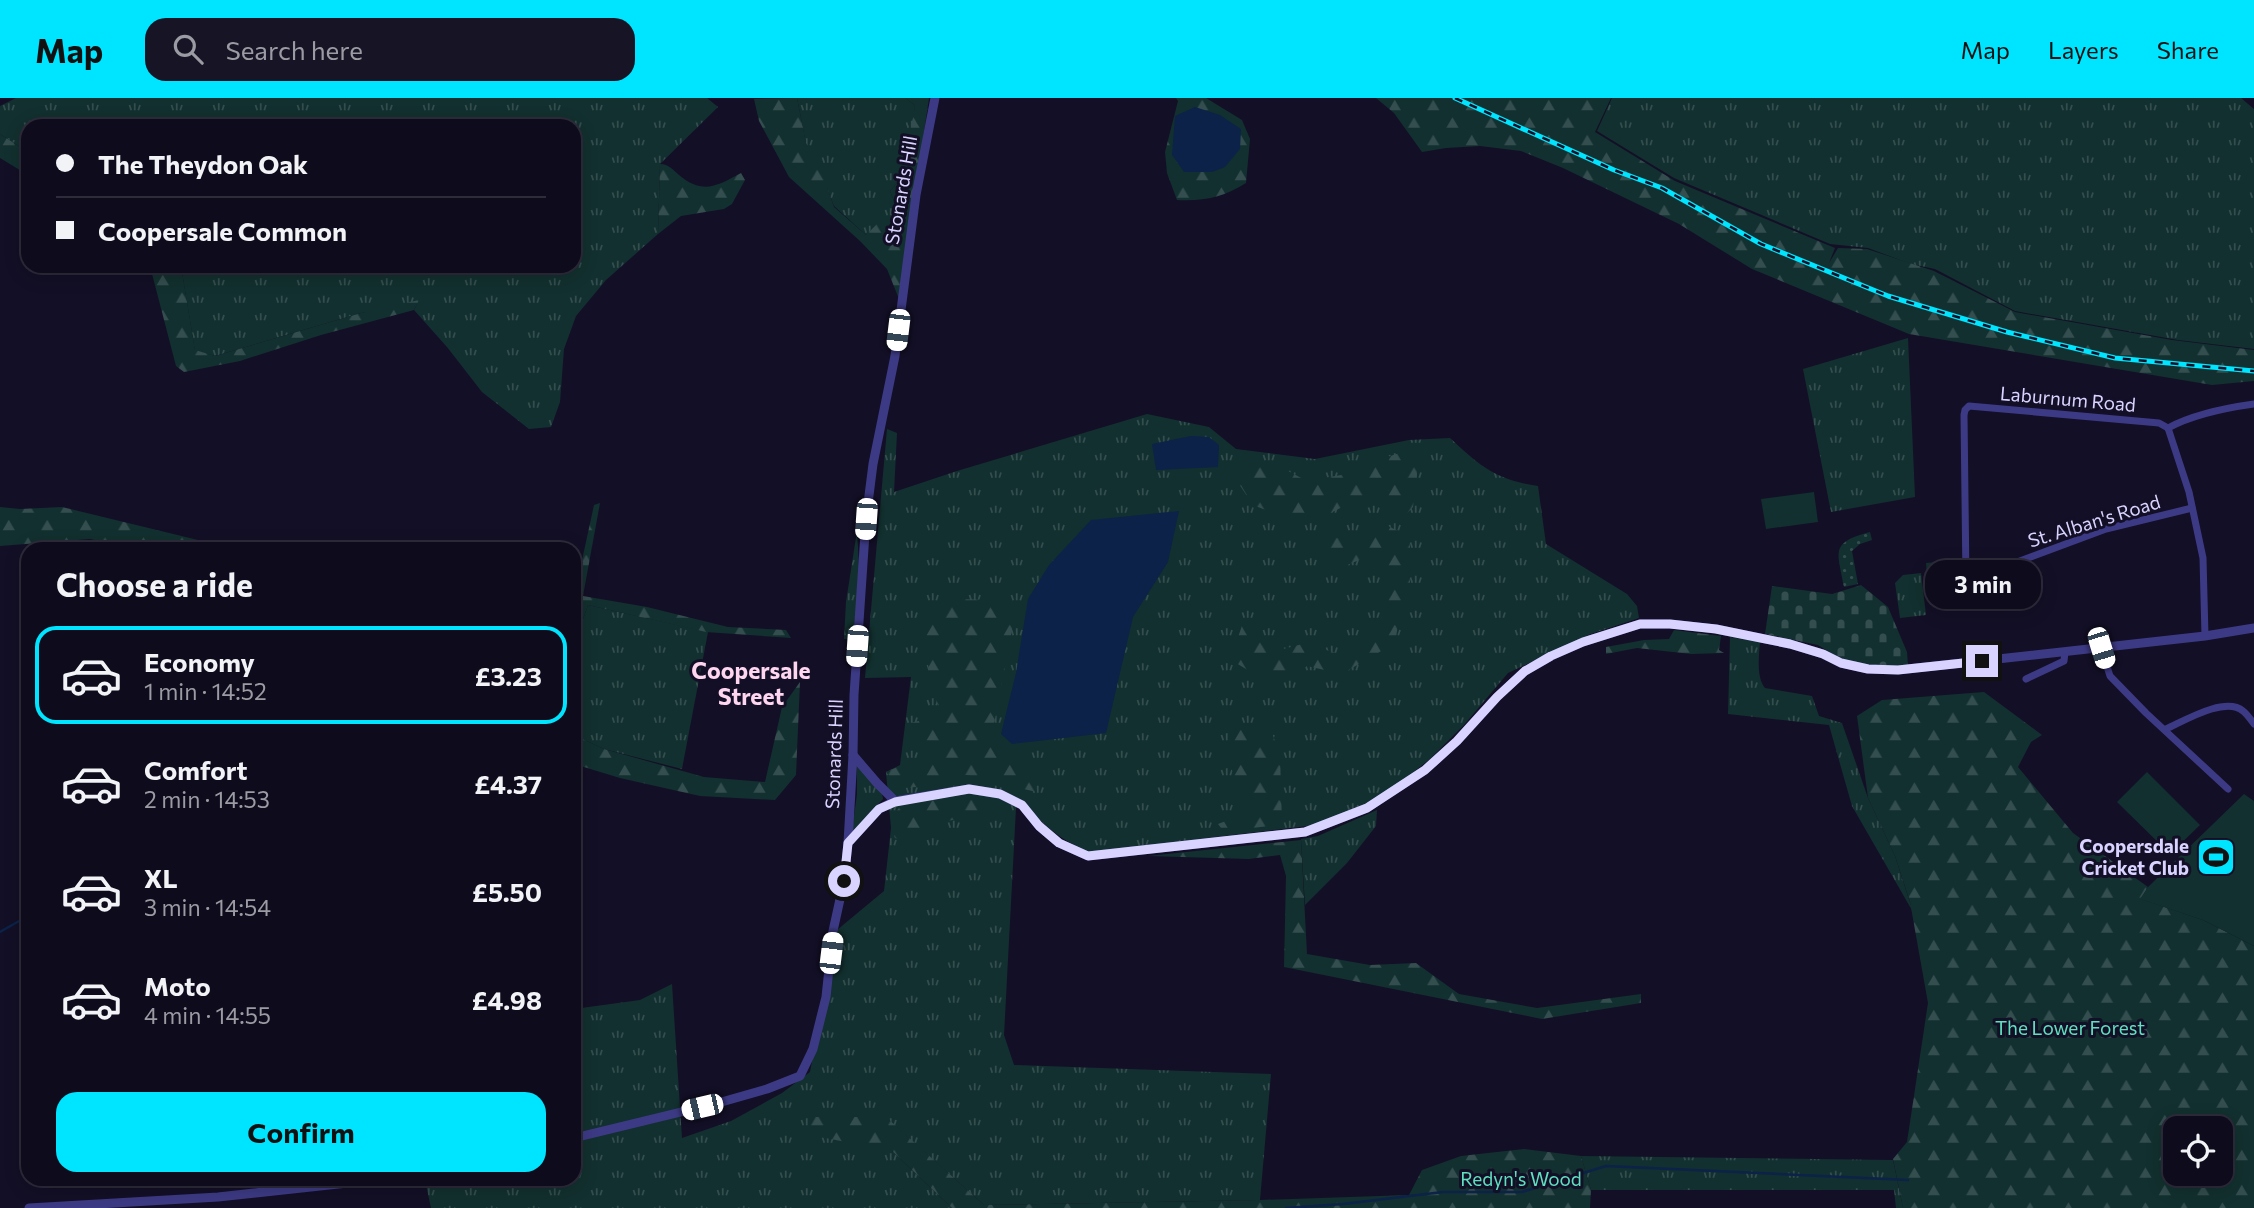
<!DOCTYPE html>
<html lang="en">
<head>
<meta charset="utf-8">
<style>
  :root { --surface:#0e0b1c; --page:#171425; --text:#f1f3f6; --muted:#9b9ba3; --line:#2e2b3b; --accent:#00e5ff }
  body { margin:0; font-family:Commissioner,sans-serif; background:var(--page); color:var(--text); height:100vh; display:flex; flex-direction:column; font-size:26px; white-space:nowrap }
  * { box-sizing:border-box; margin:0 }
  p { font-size:23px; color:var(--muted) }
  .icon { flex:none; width:38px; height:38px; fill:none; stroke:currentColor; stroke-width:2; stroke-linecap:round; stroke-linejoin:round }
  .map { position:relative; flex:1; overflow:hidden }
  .drawer { position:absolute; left:21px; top:444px; width:560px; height:644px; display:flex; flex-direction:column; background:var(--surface); border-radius:21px; box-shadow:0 4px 18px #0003,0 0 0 2px var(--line) }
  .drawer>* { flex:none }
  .guide { position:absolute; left:21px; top:21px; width:560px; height:154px; border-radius:21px; box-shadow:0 4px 18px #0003,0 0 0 2px var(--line); display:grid; align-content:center; height:154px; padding:0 35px; background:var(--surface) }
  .fabs { position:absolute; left:2163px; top:1018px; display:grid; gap:14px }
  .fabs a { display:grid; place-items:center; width:70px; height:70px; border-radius:14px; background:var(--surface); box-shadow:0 4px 18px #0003,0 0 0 2px var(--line); font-size:35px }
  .end { position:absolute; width:32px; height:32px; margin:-16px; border:9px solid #d9d4ff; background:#111; box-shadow:0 0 0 4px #111 }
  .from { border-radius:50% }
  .bubble { position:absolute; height:49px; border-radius:21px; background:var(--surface); box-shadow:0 4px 18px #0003,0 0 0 2px var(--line); font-size:23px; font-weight:700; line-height:49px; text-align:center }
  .car { position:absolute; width:21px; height:42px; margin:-21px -10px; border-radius:9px; box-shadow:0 0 5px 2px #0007; background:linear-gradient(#fff 24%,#345 0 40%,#fff 0 76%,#345 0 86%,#fff 0) }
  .guide b { display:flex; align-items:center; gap:24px; height:66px; font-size:26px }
  .guide b+b { border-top:2px solid var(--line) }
  .guide i { width:18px; height:18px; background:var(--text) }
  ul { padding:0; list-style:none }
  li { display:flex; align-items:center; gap:21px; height:98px; margin:0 14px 10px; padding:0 21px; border:4px solid transparent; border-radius:21px }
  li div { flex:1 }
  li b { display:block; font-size:26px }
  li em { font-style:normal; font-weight:700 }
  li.on { border-color:var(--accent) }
  li>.icon { width:63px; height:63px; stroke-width:1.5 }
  h2 { padding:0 35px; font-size:32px; line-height:84px }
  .cta { display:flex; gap:14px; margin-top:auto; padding:14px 35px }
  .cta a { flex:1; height:80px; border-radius:21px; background:var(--accent); color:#111; font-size:28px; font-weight:700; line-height:80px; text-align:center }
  header { display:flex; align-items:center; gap:42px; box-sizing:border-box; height:98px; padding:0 35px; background:var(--accent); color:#111 }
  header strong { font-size:33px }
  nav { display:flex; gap:38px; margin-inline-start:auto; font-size:24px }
  .search { width:490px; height:63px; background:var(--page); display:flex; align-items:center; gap:18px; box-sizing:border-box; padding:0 24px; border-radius:21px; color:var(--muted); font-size:26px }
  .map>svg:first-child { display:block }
</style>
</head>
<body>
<header>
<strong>Map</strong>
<div class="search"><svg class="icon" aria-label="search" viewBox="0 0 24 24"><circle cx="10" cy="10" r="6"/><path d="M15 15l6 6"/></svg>Search here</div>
<nav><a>Map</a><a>Layers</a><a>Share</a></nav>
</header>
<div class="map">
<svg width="2254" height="1110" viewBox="0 0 2254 1110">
  <defs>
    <pattern id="grass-tufts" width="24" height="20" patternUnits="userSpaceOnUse" patternTransform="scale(1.75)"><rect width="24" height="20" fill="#12302f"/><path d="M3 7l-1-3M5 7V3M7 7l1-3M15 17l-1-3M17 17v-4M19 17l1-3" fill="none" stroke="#344d4e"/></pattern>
    <pattern id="forest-firs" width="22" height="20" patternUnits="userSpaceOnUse" patternTransform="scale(1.75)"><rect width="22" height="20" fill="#12302f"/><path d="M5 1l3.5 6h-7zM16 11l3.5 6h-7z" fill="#344d4e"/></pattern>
    <pattern id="cemetery-stones" width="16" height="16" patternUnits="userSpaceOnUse" patternTransform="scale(1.75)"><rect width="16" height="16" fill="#12302f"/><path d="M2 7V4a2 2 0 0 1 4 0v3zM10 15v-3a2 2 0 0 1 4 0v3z" fill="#344d4e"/></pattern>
    <pattern id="park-dots" width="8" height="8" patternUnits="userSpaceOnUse" patternTransform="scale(1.75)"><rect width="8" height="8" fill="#12302f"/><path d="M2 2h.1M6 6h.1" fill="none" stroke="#344d4e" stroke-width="1.8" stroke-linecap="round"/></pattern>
  </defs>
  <rect width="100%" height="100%" fill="#130f26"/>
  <g fill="url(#grass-tufts)">
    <path d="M16,0H707L718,9L660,66L658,136L606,182L576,218L564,251L560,304L551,329L529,331L482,294L447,249L414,212L417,206L361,215L215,258L195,253L181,168H574V28H28V54L0,36V8Z"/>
    <path d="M797,0H906L915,8C914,21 912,34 908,46C904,60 898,70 898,84L890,93L894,103L896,123L866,137L834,108L821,75L806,46Z"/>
    <path d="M1612,0H2241L2254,11V251L2178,242L2015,213L1935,171L1911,166L1868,150L1830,146L1674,80L1597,33Z"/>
    <path d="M1908,240L1915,399L1831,414L1803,271Z"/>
    <path d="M1147,316L1209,329L1236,351L1315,361L1409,342L1450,340C1480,368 1496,382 1538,388L1546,446L1627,496L1637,508L1639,520L1588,537L1508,575L1464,627L1430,661L1373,706L1324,726L1091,754C1061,744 1041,724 1019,702L1016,710L1004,937L1014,967L1271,976L1260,1102L984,1107L885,1019L892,1053L952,1110H431L425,1082H574V911L640,902L672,886L682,1040L731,1023L782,995L810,974L837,832L884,793L891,730L886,674L900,667L911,579L865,580L887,331L897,335L894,394L957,373Z"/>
    <path d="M857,433L859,468L855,541H844L846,504Z"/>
    <path d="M1921,475L1926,517L1900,520L1895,485L1903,477Z"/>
    <path d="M588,507L708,534L682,671L604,651L574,637V546Z"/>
    <path d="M1730,539L1760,544C1759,557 1756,580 1765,590L1812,598L1819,618L1842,625L1868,700L1895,758L1913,814L1852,708L1829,627L1728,616Z"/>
    <path d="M857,665L882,696L883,701L852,734L857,696Z"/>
    <path d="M1377,712L1376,728L1347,765L1305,807L1301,741L1318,738Z"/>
    <path d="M1581,1058L1893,1062L1903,1110H1896L1894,1092H1591Z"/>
  </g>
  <g fill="url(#forest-firs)" fill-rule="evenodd">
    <path d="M797,0L806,45L822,75L834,109L866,137L881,122L896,123L894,103L890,93L898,84V72L907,50L915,8L906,0H929L899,201L887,171L860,143L789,79L759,23L754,1Z"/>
    <path d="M1176,0H1206L1242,22L1250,41L1246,85C1222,100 1205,103 1177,102L1167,75L1165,54L1178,3Z"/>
    <path d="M1376,0H1611L1595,34L1675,83L1835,150L1829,165L1838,150L1867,151L1934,173L2015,214L2172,242L2254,252V283L2212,287L1909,236L1752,171L1679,126L1563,70L1521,53L1480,48L1446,50L1422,54L1394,15Z"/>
    <path d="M0,36L28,54V77L0,60Z"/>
    <path d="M660,66C669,66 673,72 679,77C703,97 717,88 741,75L745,82L732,106L724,111L681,118L658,136Z"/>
    <path d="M150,168H181L195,252L215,258L361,215L419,202L414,212L321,237L240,263L184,274L176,268Z"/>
    <path d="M1415,350L1417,377L1413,409L1402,421L1378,409L1387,406L1390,384L1323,419H1283L1253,407L1239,386L1240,374L1249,364L1266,370L1288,373L1307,383L1341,377L1350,371Z"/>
    <path d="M600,405L583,498L647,509L728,529L786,532L791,540L706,534L588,507L574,546V499L594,407Z"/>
    <path d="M0,409L20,411L62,409L235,451H135L90,441L0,448Z"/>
    <path d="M1388,428L1410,439V498L1398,527L1395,545L1347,573H1329L1307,568L1293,579L1278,585L1251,574L1236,565V545L1245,519L1258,537L1261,546L1272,554L1306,545L1341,557L1357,544L1384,517L1387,482L1385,468L1378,454L1345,468L1330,467L1317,451L1332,439L1356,443L1375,429Z"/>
    <path d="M956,501L992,502L1016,511L991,642L1006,650L1029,669L1037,694L1019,690L995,681L966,677L933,688L900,690L886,674L900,668L921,667L931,653L916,650L907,633V626L941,617L930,582L924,532L937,513Z"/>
    <path d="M1674,532L1721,538L1719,552L1724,555L1691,556L1637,550L1606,556V549L1644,542L1669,541Z"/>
    <path d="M800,584L796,677L775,702L700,698L620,680L574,666V637L604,651L704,679L765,684L782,609Z"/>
    <path d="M1984,594L2042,637L2031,644L2018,669L2073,735L2148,789L2141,801L2203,822L2254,848V1110H1903L1893,1061L1907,1044L1928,905L1910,804L1895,758L1868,700L1857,618L1882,602ZM2175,1031H2221V1076H2175Z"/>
    <path d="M1250,627L1272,635L1280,656L1282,726L1224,734L1218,726L1236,719L1252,717V705L1236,690L1230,662L1229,634Z"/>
    <path d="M980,696L985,700L986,707L982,715L923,729L902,743L895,740C890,726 892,714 905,705Z"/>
    <path d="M1301,742L1307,856L1370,867L1416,865L1459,896L1537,910L1641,896V905L1542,921L1284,869L1286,778L1280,757L1249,761L1148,758Z"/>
    <path d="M811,1019H886L984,1107L1260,1102L1409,1097L1422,1072L1461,1058L1524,1051L1581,1058L1591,1092L1590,1110H952L892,1053L805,1036Z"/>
  </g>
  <path fill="url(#cemetery-stones)" d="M1861,487L1888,509L1907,554L1908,567L1891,569L1867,568L1842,562L1818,547L1765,536L1772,488L1832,496Z"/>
  <path fill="url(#park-dots)" d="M1870,434L1872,442L1860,446L1852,453L1858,486L1844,489C1838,453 1829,445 1870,434Z"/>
  <g fill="#12302f">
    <path d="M1814,394L1818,424L1766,431L1761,401Z"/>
    <path d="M1946,463L1949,504L1929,506L1926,465Z"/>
    <path d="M2147,674L2200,727L2170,756L2117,704Z"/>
    <path d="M2244,696L2254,703V848L2203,822L2140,801L2148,789Z"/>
  </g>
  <g fill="#0c2248">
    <path d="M1195,9L1220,17L1241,31L1240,51L1225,69L1212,74H1184L1172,57L1175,18Z"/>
    <path d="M1191,338L1209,339L1219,347L1218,369L1156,372L1152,346Z"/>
    <path d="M1179,413L1168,464L1133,519L1106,635L1012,646L1001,636L1016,575L1028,501L1049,467L1091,422Z"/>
  </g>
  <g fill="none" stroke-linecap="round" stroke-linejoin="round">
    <g stroke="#0c2248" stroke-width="2.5">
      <path d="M0,834L28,818"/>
      <path d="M1286,1110L1343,1106L1443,1094H1522L1606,1068L1908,1082"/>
    </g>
    <g stroke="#3d3a85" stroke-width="7">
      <path d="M2168,330L2159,325L1969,308L1965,312L1964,317L1966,483L2106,431L2192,410"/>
      <path d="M2168,330L2189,394L2203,460L2205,538"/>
      <path d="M2168,330C2194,316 2225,310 2254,306"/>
      <path d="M2101,550L2110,578L2146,615L2228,691"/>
      <path d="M2026,581L2064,563L2065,554"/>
      <path d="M2166,631C2184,623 2225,598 2243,613C2247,616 2251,622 2254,626"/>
    </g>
    <g stroke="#3d3a85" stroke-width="9">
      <path d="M853,657L877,685L895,703"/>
      <path d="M848,745L879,711L895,703L969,691L1000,696L1022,707L1039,728L1059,745L1088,758L1305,734L1367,710L1425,672L1457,643L1497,599L1525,573L1551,558L1583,544L1640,526H1670L1716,531L1790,546L1823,556L1841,565L1868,571L1898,572L2205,538L2254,530"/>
      <path d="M574,1040L718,1005L767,991L800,978L813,951L826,899L833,833L844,783L848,745L853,657L854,597L866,421L873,366L895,258L916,97L935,0"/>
      <path d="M29,1110L218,1099L375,1082"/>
    </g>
    <g stroke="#00e5ff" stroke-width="5">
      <path id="rail" d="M1455,0L1614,72L1662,90L1761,146L1888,198L2007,234L2115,260L2254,273"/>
    </g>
    <use href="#rail" stroke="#130f26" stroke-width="2.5" stroke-dasharray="8" stroke-linecap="butt"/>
  </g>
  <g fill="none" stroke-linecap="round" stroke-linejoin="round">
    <path stroke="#d9d4ff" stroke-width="9" d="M844,783L848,745L879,711L895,704L969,691L1000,696L1022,707L1039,728L1059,745L1088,758L1305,734L1367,710L1425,672L1457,643L1497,599L1525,573L1551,558L1583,544L1640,526H1670L1716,531L1790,546L1823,556L1841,565L1868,571L1898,572L1982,563"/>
  </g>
  <defs>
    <g id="stadium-square" transform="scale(2.0125)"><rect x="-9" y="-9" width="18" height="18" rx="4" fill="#00e5ff" stroke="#130f26"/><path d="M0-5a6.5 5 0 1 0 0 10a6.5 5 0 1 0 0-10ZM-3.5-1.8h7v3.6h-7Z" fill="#111"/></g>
  </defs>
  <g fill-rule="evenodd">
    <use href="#stadium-square" x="2216" y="759"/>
  </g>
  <g text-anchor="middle" stroke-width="6" stroke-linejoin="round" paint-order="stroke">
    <g font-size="19" fill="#d9d4ff" stroke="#130f26">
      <text transform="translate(901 92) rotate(-80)" y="7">Stonards Hill</text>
      <text transform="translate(2068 301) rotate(5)" y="7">Laburnum Road</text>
      <text transform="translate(2094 423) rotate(-17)" y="7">St. Alban's Road</text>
      <text transform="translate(834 656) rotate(-88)" y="7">Stonards Hill</text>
    </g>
    <g font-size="19" font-weight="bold" fill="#d9d4ff" stroke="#130f26" text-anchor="end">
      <text x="2189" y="755">Coopersdale<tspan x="2189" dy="22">Cricket Club</tspan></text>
    </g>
    <g font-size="19" fill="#5fe0c0" stroke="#130f26">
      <text x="2070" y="937">The Lower Forest</text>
      <text x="1521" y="1088">Redyn's Wood</text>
    </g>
    <g font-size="23" font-weight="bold" fill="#ffd6f0" stroke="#130f26">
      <text x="751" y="581">Coopersale<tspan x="751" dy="26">Street</tspan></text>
    </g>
  </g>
</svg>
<div class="fabs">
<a><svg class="icon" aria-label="locate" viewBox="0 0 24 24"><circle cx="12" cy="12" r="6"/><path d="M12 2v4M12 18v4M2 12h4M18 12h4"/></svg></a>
</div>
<i class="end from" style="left:844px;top:783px"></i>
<i class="end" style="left:1982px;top:563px"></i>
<div class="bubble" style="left:1925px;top:462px;width:116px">3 min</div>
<i class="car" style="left:898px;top:232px;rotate:187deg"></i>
<i class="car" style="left:866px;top:421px;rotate:184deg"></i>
<i class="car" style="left:857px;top:548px;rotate:184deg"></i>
<i class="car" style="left:2101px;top:550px;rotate:163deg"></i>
<i class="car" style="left:831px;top:855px;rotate:7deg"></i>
<i class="car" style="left:702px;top:1009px;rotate:257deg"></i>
<div class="guide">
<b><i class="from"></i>The Theydon Oak</b>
<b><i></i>Coopersale Common</b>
</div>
<section class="drawer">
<h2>Choose a ride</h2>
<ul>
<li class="on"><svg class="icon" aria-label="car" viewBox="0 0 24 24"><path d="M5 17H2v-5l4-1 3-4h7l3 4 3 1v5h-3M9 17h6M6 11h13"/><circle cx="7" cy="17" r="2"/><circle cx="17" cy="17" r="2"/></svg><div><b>Economy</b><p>1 min · 14:52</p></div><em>£3.23</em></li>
<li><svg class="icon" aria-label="car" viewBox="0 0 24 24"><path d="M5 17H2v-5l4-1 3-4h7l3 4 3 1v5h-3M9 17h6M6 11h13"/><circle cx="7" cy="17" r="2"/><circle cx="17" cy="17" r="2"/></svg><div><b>Comfort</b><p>2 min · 14:53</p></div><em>£4.37</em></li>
<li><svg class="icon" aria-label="car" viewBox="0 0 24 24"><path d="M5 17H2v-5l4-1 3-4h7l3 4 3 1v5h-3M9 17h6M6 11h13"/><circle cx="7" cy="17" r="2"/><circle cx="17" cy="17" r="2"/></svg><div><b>XL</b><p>3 min · 14:54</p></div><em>£5.50</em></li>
<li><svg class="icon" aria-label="car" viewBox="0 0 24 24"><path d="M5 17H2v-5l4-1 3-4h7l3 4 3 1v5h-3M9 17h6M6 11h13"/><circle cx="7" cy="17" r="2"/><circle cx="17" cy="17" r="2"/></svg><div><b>Moto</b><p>4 min · 14:55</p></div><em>£4.98</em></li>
</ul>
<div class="cta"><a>Confirm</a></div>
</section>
</div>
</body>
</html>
